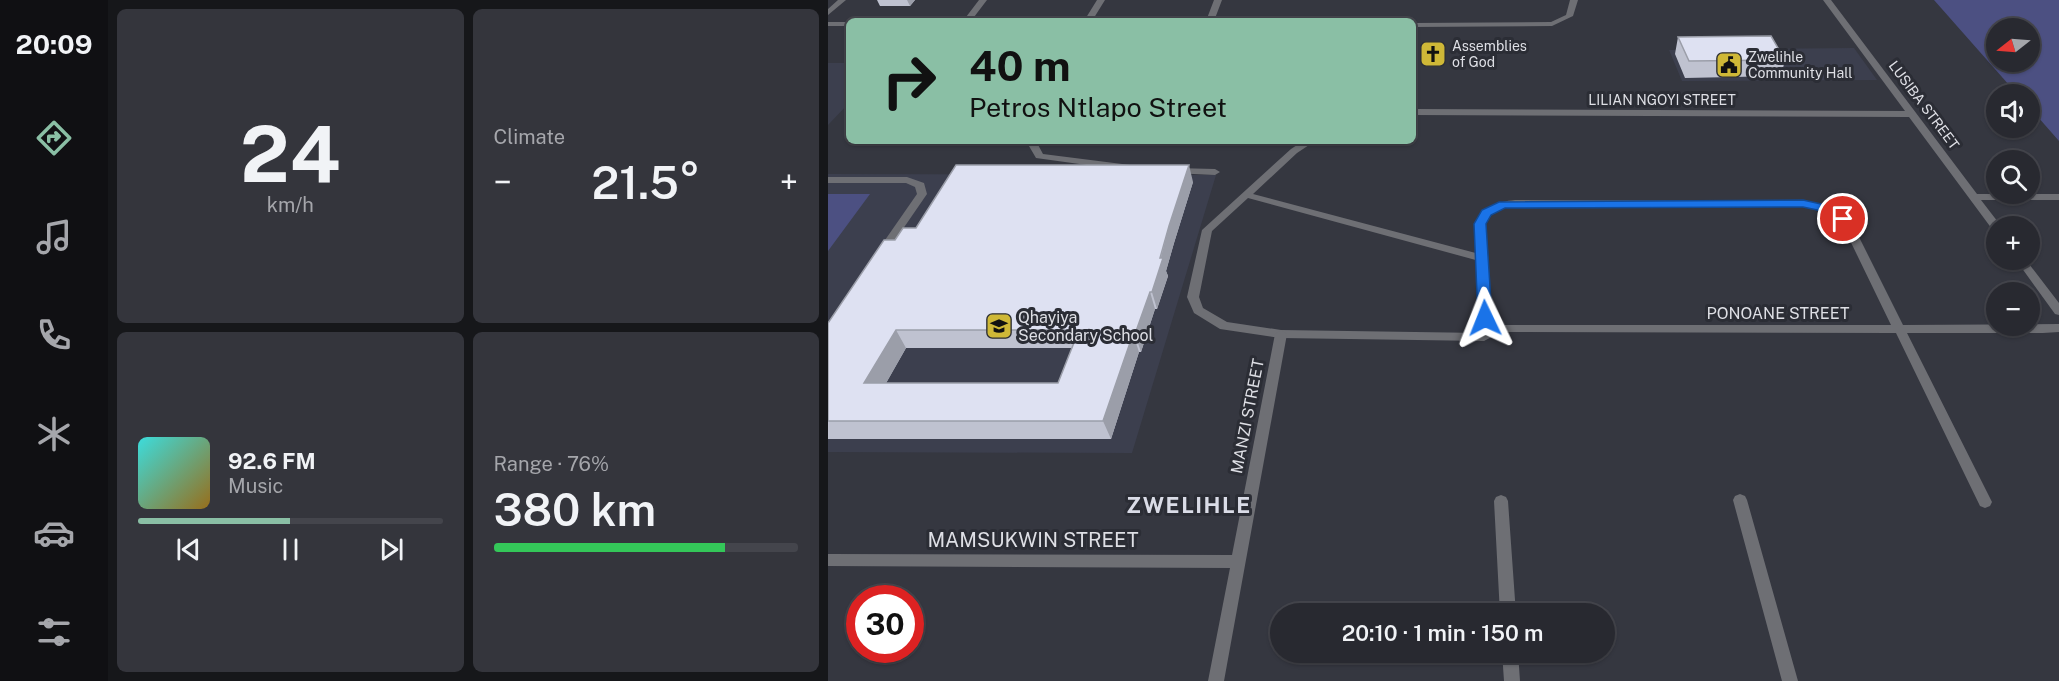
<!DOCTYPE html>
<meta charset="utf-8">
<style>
:root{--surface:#282930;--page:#34353c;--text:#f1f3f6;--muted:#a5a6ab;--line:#44454c;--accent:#8abfa5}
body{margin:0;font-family:"Public Sans",sans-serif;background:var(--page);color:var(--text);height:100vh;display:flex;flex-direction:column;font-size:22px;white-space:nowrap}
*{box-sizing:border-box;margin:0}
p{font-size:20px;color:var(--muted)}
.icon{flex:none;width:33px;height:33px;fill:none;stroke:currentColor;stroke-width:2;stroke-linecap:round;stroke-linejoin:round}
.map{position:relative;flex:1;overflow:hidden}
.sheet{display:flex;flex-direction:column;gap:9px;padding:9px;background:#16171a;width:720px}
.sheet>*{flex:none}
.banner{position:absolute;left:18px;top:18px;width:570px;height:126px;border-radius:9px;box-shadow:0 2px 4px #0004,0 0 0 2px var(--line);background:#8abfa5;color:#111;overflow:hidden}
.needle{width:39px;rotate:253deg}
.fabs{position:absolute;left:1158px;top:18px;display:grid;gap:12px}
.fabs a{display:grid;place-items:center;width:54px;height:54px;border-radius:50%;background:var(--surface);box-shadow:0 2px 4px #0004,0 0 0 2px var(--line);font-size:30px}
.speed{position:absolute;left:18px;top:585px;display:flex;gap:12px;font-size:30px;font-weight:700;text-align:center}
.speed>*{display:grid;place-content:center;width:78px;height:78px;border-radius:50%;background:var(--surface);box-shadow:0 2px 4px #0004,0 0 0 2px var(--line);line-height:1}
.speed .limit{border:9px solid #d22;background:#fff;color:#111}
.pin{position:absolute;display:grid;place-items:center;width:51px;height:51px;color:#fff;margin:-26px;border:3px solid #fff;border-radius:50%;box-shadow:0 2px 6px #0007}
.me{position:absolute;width:66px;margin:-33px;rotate:358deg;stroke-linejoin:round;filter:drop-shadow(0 0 4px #0008)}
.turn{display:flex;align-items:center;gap:21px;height:126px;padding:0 24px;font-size:27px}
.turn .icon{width:78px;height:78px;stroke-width:2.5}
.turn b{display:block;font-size:42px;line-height:51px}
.big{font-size:45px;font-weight:600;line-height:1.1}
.sheet .card{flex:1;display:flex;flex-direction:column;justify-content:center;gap:9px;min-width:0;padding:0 21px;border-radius:9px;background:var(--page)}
.sheet .dial{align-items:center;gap:0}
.dial b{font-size:78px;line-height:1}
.song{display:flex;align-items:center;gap:18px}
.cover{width:72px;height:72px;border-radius:9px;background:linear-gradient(135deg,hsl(180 70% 55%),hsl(40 70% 35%))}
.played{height:6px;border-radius:3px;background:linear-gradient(90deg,var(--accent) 50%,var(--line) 50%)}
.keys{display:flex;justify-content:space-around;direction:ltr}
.heat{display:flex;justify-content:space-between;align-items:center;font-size:33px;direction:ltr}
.charge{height:9px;border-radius:4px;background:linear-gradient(90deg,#34c759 76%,var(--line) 0)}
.sheet .tiles{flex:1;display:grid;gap:9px;grid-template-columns:repeat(2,1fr)}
.trip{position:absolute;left:442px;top:603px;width:345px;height:60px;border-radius:30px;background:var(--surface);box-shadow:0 2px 4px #0004,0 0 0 2px var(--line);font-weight:600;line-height:60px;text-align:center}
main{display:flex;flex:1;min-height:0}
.tab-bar{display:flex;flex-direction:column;width:108px;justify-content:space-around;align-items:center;background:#101013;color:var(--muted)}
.tab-bar .icon{width:42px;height:42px}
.tab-bar .active{color:var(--accent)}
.tab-bar b{font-size:27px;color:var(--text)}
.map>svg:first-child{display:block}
.built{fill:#3c3f4e}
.green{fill:#4c5082;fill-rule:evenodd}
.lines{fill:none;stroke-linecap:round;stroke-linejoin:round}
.lane{fill:#6e6f74;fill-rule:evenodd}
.street{fill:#6e6f74;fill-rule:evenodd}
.wall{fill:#bfc2d0;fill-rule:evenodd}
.shaded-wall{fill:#9b9ea9}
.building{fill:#dee1f2;stroke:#9b9ea9;stroke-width:1.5;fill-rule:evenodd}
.route{fill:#1a73e8;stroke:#114b97;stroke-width:1.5}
.labels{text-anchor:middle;stroke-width:6;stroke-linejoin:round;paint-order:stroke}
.far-poi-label{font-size:14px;fill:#dedfe5;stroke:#2b2d35;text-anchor:start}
.far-street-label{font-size:14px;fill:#dedfe5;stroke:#2b2d35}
.street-label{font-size:16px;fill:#dedfe5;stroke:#2b2d35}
.poi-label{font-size:16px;fill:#dedfe5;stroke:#2b2d35;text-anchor:start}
.near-street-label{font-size:20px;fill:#dedfe5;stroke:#2b2d35}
.district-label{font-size:22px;font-weight:bold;letter-spacing:1.5px;fill:#dadce7;stroke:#2b2d35}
</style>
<main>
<nav class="tab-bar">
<b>20:09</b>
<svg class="icon active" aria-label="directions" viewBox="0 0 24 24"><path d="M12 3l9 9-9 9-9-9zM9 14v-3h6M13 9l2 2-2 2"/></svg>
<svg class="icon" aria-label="music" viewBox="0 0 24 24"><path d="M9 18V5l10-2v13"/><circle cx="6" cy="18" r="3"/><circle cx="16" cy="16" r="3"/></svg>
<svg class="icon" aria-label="phone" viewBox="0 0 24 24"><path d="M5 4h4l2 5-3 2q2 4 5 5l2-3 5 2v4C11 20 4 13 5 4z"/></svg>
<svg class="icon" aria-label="climate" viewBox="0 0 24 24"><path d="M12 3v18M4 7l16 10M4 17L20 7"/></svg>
<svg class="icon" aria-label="car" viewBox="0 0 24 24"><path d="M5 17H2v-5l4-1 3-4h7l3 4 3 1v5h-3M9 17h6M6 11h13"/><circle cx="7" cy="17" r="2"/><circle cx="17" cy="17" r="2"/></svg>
<svg class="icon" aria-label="filters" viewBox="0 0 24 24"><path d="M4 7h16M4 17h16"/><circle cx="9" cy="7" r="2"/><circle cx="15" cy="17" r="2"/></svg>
</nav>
<section class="sheet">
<div class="tiles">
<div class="card dial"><b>24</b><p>km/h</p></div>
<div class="card"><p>Climate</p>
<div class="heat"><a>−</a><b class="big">21.5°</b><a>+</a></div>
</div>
<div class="card">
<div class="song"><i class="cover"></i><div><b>92.6 FM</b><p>Music</p></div></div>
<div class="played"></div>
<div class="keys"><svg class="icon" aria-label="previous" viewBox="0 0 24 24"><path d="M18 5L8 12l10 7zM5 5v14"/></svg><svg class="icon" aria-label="pause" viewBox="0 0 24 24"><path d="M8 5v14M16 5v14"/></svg><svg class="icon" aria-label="next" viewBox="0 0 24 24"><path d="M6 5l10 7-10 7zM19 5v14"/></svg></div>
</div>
<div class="card"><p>Range · 76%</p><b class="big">380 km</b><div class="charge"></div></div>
</div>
</section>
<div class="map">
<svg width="1231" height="681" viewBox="0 0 1231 681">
<rect width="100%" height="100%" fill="#353740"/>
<!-- built -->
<path class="built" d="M1026 48 1049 80 854 81 841 50Z
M0 63H21V103L0 125Z
M0 174 388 175 304 453 0 452Z"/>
<!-- green -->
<path class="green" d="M1106 0H1231V141L1202 108V94H1189ZM1168 28H1202V62H1168Z
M0 194H42L0 251Z"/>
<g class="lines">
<!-- lane -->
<path class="lane" d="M198 141H208L215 154 302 165 307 168 302 171 208 158Z
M475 141H487L469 153 425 194 659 256 660 258 655 262 420 198 384 231 371 297 375 308 399 322 453 330 654 333 669 325 675 329 673 332 656 341 453 338 392 329 366 313 359 297 374 230 463 149Z
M347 168 387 169 392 172 387 175 344 173V169Z
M0 177H79L96 183 99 194 57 255 53 256 48 253 89 194 87 187 78 183H0Z"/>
<!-- street -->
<path class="street" d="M10 0H18L0 15V9Z
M151 0H159L143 21H135Z
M269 0H277L264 21H256Z
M386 0H394L386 21H378Z
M742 0H750L745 16 724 26 585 27V23L723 22 738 15Z
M995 0H1003L1149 194H1231V200H1153L1173 226H1168V230L1164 229 1081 117 585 115V109L1077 111Z
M0 22H21V26H0Z
M687 200 975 201 1003 208 1024 223 1075 325 1231 324V332L1215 333H1079L1164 502 1162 506 1157 508 1152 506 1068 333 665 332 651 318 647 224C654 206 669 202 687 200ZM687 206 975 207C991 209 1004 215 1015 226L1063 325H672L663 317 657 224C663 211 674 207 687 206Z
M1188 260H1198L1231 303V315L1227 314Z
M453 330 459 334 396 681H380L402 568 0 566V554L404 555 447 334Z
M912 494 917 496 919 500 970 681H954L905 500 907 496Z
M673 495 678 497 680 501 688 614H672L666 501 668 497Z
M674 652H690L692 681H676Z"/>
</g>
<!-- wall -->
<path class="wall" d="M49 0H87L82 6H52Z
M850 37 957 60 953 76 857 78 847 54Z
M365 182 346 243 338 271 340 276 329 309H327L313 352H311L283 439H0V323L67 240 88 228ZM78 348H244L230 383H58Z"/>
<!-- shaded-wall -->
<path class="shaded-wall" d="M79 0H87L82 6Z
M361 165 365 182 346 243 338 271 340 276 329 309 324 292 341 226Z
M322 292 327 309 313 352 307 334Z
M68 330 78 348 48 401 36 383Z
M305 334 311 352 283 439 275 421Z"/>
<!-- building -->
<path class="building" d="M943 36 957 60 861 61 850 37Z
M128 165H361L341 226 332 258H335L324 292H322L307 334H305L275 421H0V323L56 240H67L75 228H88ZM68 330H251L230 383H36Z"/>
<!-- route -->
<path class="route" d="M975 200 1002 206 1021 219 1015 222 994 211 975 207 677 208 663 215 658 224 664 318 657 323 650 318 646 224 654 210 671 202Z"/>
<!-- icons -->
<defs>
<g id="church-square" transform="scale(1.35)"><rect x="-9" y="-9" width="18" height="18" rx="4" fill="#cfb837" stroke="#2b2d35"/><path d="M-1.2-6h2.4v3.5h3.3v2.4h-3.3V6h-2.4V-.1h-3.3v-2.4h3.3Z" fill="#111"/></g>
<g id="civic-square" transform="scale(1.35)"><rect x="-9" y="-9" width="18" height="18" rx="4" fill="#cfb837" stroke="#2b2d35"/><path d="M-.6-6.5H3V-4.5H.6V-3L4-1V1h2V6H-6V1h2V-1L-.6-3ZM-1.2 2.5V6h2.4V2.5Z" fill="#111"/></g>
<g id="school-square" transform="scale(1.35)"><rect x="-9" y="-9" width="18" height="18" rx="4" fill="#cfb837" stroke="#2b2d35"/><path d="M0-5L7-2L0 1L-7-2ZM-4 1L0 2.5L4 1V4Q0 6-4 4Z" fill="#111"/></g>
</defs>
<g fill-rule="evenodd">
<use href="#church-square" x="605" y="54"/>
<use href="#civic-square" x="901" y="65"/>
<use href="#school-square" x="171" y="326"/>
</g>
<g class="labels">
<!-- far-poi labels -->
<g class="far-poi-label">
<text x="624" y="51">Assemblies<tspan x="624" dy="16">of God</tspan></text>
<text x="920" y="62">Zwelihle<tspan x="920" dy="16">Community Hall</tspan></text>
</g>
<!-- far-street labels -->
<g class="far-street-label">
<text x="834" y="105">LILIAN NGOYI STREET</text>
<text transform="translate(1096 105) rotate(53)" y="5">LUSIBA STREET</text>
</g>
<!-- street labels -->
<g class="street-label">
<text x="950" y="319">PONOANE STREET</text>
<text transform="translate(419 416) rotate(-79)" y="6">MANZI STREET</text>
</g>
<!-- poi labels -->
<g class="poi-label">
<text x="190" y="323">Qhayiya<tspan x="190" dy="18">Secondary School</tspan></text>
</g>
<!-- near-street labels -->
<g class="near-street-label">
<text x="205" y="547">MAMSUKWIN STREET</text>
</g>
<!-- district labels -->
<g class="district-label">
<text x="361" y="513">ZWELIHLE</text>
</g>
</g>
</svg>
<div class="fabs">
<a><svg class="needle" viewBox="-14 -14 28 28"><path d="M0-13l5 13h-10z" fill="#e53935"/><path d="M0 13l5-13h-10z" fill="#a5a6ab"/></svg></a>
<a><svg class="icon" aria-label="sound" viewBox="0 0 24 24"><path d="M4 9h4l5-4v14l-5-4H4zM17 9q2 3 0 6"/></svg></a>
<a><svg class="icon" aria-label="search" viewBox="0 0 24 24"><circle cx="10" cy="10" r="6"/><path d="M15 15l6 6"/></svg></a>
<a>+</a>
<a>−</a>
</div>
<div class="speed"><div class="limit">30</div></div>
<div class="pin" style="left:1015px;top:219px;background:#d93025"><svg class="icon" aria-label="arrive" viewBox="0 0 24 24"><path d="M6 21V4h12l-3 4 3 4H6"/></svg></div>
<svg class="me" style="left:657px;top:318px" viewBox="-20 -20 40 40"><path d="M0-17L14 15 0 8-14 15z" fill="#1a73e8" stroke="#fff" stroke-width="4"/></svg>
<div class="trip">20:10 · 1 min · 150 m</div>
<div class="banner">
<div class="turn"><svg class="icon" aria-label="right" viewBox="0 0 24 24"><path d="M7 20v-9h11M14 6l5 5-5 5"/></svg><div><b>40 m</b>Petros Ntlapo Street</div></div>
</div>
</div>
</main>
